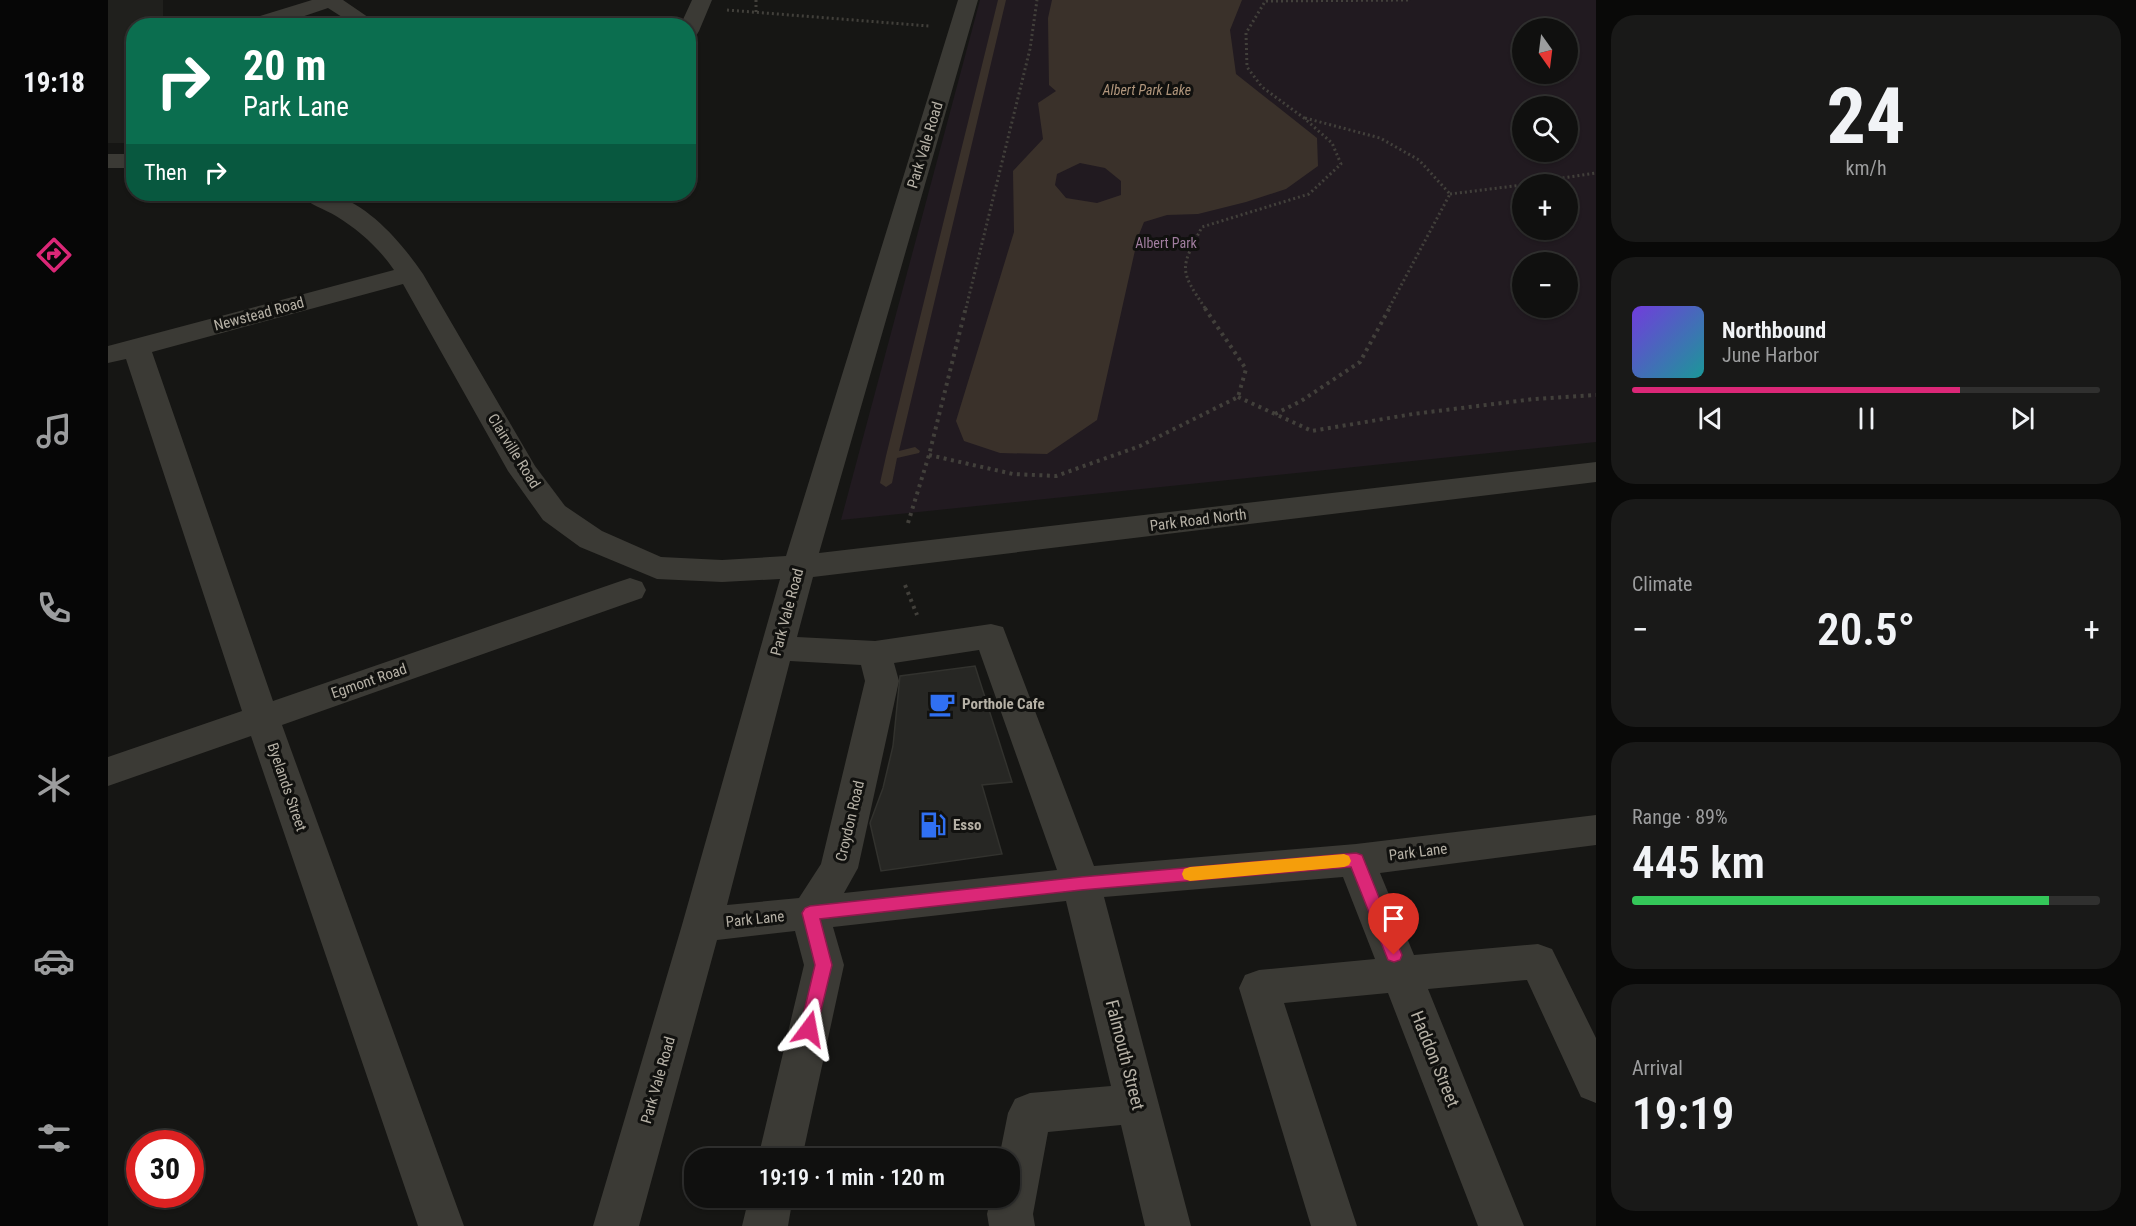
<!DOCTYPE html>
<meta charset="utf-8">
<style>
:root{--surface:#10100f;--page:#191918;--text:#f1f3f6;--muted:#9c9d9e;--line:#30302f;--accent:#db2777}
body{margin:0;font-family:"Roboto Condensed",sans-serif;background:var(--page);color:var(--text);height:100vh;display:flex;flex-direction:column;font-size:22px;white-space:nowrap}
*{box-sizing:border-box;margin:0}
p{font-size:20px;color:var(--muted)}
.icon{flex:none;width:33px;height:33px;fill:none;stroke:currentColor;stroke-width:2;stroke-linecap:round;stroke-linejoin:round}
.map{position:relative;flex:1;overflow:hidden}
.drawer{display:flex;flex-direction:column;gap:15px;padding:15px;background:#090908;width:540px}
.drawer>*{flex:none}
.hud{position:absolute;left:18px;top:18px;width:570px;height:183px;border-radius:24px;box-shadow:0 2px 4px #0004,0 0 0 2px var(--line);background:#0b6e4f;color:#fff;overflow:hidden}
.needle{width:39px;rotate:166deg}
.controls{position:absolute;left:1404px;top:18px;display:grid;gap:12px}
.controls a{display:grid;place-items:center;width:66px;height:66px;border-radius:50%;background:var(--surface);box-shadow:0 2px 4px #0004,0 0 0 2px var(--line);font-size:30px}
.speed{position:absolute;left:18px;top:1130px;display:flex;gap:12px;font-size:30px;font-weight:700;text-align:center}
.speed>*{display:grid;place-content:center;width:78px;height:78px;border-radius:50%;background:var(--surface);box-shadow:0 2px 4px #0004,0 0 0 2px var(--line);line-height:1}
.speed .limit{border:9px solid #d22;background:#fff;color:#111}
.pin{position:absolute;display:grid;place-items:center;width:51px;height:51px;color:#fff;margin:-62px -26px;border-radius:50% 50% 50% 0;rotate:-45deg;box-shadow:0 0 6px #0007}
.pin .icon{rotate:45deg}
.me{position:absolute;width:66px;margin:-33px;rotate:13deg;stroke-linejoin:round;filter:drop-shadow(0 0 4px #0008)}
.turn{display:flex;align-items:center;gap:21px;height:126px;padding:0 18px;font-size:27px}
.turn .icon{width:78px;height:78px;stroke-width:2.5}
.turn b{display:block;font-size:42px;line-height:51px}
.then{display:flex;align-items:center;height:57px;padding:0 18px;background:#0003;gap:12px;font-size:22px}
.big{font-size:45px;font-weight:600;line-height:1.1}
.drawer .widget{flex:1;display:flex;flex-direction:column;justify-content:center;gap:9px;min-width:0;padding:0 21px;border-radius:24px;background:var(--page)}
.drawer .dial{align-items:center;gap:0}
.dial b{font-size:78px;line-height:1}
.song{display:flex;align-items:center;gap:18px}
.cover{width:72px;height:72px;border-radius:9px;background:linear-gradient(135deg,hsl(260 70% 55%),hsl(180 70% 35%))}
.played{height:6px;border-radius:3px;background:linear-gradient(90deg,var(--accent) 70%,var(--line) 70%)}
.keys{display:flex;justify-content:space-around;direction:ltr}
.heat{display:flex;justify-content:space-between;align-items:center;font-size:33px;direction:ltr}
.charge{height:9px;border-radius:4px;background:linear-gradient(90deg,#34c759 89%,var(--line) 0)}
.trip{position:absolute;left:576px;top:1148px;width:336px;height:60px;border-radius:24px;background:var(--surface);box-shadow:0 2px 4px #0004,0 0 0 2px var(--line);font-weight:600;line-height:60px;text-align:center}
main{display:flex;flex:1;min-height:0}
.dock{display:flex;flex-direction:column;width:108px;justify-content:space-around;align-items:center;background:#060606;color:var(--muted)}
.dock .icon{width:42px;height:42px}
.dock .selected{color:var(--accent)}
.dock b{font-size:27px;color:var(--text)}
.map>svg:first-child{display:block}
.built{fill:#20201d}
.green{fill:#211a20;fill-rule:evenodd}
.water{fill:#3a312a;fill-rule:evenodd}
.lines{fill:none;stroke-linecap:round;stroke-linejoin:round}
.stream{fill:#3a312a;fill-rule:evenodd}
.building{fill:#272724;stroke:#32322e;stroke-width:1.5}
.path-far1{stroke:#42403b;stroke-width:3;stroke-dasharray:2 3;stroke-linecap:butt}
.path{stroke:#42403b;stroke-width:4;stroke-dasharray:3 4.5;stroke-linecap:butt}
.minor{fill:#3b3a35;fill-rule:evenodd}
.route{fill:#db2777;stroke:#8e194d;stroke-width:1.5}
.slow{fill:#f59e0b}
.labels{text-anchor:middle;stroke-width:6;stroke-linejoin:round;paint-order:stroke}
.far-water-label{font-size:14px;font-style:italic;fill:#b1967c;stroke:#11110f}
.far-park-label{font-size:14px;fill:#a17d9f;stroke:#11110f}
.street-label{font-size:15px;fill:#b6b1a6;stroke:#11110f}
.poi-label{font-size:15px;font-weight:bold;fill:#b6b1a6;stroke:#11110f;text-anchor:start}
.near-street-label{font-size:18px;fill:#b6b1a6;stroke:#11110f}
</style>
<main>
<nav class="dock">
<b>19:18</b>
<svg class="icon selected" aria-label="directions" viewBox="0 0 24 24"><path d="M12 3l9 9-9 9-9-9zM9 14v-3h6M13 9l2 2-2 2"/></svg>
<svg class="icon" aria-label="music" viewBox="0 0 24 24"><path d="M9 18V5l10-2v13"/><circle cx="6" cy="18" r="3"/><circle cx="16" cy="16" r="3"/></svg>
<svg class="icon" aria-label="phone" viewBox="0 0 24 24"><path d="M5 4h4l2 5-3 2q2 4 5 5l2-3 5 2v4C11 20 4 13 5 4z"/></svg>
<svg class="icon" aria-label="climate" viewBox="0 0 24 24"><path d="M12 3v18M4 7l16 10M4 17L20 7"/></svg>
<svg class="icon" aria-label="car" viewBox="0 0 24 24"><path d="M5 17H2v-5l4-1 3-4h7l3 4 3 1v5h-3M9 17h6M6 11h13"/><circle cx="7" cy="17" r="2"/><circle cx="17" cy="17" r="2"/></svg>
<svg class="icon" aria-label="filters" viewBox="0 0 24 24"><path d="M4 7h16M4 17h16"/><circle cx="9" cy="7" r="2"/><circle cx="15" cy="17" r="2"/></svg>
</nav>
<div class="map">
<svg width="1488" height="1226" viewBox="0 0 1488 1226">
<rect width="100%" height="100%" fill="#161614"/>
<!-- built -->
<path class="built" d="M0 0H55V25L26 26 25 143H0Z"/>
<!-- green -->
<path class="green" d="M872 0H1488V442L733 520ZM1414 28H1460V74H1414ZM1414 106H1460V152H1414ZM1414 184H1460V230H1414ZM1414 262H1460V308H1414Z"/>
<!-- water -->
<path class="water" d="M944 0H1134L1122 30 1128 74 1209 138 1210 166 1178 189 1138 202 1090 214 1059 215 1036 222 1030 237 989 420 939 454 892 453 856 441 848 421 906 232 905 171 935 139 930 103 948 91 941 85 940 18ZM972 163 997 168 1013 181V195L989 203 958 198 947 185 949 174Z"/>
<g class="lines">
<!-- stream -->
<path class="stream" d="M890 0H898L791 451 807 447 812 451 811 453 789 458 784 483 778 487 772 483 778 456Z"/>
</g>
<!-- building -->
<path class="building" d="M867 666 904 782 874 785 894 854 773 871 762 823 775 788 785 746 792 676Z"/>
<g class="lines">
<!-- path-far1 -->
<path class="path-far1" d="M648 0V12
M1158 1 1303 0
M619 10 821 26
M1197 118 1272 138 1311 160 1342 194 1281 308
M1415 184 1488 173
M1342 194 1414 185
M858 308 922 49 929 0
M1097 308C1071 269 1072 269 1094 227L1201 194 1233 164 1224 143 1196 118 1154 87 1139 67 1138 33 1158 0"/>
<!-- path -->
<path class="path" d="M1130 397 1204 431 1305 414 1426 399 1488 395
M1167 414 1193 401 1252 362 1282 307
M821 455 905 474 948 476 1032 446 1130 397 1138 369 1096 307
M800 523 821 455 858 307
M797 585 809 615"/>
<!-- minor -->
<path class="minor" d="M204 0H235L273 26H248L220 8 167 26H123L126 22 152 16Z
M584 0H604L591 31 588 36 580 37V26H572Z
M850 0H870L711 553 1488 462V482L705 577 689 637 767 641 883 624 895 627 986 866 1248 844 1488 815V845L1272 873 1306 955 1430 944 1444 949 1488 1038V1103L1473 1097 1419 980 1320 989 1416 1226H1370L1280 993 1176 1003 1249 1226H1203L1131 988 1137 975 1151 970 1267 959 1235 877 996 897 1083 1226H1037L1013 1125 940 1132 925 1214 927 1226H881L879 1214 883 1197H902V1158H891L900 1113 907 1099 922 1093 1003 1086 958 901 725 927 736 965 694 1158H650L696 965 687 931 609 940 531 1226H485L574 925 672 579 614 582 549 579 472 547 435 520 400 471 295 284 44 352 165 701 510 582 522 578 534 582 538 590 534 598 174 725 356 1226H310L143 736 0 786V757L134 711 18 359 0 363V346L286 270C271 248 251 230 228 216 217 209 200 205 193 194 202 193 216 191 225 194 263 207 293 242 315 274L427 466 457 506 494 531 553 557 614 560 678 556ZM871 650 949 870 736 893 750 868 791 681 786 663ZM682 661 753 665 757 681 713 864 691 898 619 905Z
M0 154H26V168H0Z
M641 1197H685L680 1226H634Z"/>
</g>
<!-- route -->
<path class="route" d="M1248 853 1254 855 1294 955 1292 960 1286 962 1280 960 1243 867 973 890 712 919 724 965 707 1035 701 1037 695 1035 692 1029 707 965 694 913 697 908 702 906 973 877Z"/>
<!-- slow -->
<path class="slow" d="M1236 854 1241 856 1243 861 1241 865 1236 867 1082 881 1076 879 1074 874 1076 869 1082 867Z"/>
<!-- icons -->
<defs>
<g id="cafe-bare" transform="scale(2.07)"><path d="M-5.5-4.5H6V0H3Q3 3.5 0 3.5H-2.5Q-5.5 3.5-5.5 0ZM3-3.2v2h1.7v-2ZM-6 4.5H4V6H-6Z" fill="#3070f2" stroke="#11110f" stroke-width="2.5" paint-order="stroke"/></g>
<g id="fuel-bare" transform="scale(2.07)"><path d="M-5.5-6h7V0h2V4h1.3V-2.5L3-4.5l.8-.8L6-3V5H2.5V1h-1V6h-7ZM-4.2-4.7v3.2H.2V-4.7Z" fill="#3070f2" stroke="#11110f" stroke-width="2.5" paint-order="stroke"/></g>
</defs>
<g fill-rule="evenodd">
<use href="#cafe-bare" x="834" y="704"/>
<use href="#fuel-bare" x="825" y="825"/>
</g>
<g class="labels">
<!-- far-water labels -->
<g class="far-water-label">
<text x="1039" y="95">Albert Park Lake</text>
</g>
<!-- far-park labels -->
<g class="far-park-label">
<text x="1058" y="248">Albert Park</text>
</g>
<!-- street labels -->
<g class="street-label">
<text transform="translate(817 145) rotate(-73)" y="5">Park Vale Road</text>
<text transform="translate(151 314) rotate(-15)" y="5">Newstead Road</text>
<text transform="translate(406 451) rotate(58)" y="5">Clairville Road</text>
<text transform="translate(1090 520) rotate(-7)" y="5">Park Road North</text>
<text transform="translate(679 612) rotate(-75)" y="5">Park Vale Road</text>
<text transform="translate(261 681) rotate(-19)" y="5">Egmont Road</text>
<text transform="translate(179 787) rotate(71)" y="5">Byelands Street</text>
<text transform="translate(742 821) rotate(-77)" y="5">Croydon Road</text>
<text transform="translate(1310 852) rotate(-7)" y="5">Park Lane</text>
<text transform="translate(647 919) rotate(-6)" y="5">Park Lane</text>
<text transform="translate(550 1080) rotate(-74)" y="5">Park Vale Road</text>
</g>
<!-- poi labels -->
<g class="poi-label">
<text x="854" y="709">Porthole Cafe</text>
<text x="845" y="830">Esso</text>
</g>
<!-- near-street labels -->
<g class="near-street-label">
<text transform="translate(1017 1055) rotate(76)" y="6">Falmouth Street</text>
<text transform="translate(1327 1059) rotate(68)" y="6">Haddon Street</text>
</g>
</g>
</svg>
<div class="controls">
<a><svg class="needle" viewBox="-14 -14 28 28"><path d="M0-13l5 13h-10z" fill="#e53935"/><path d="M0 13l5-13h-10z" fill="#9c9d9e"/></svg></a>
<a><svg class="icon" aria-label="search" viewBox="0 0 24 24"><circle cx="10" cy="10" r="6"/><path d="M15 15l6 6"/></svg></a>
<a>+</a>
<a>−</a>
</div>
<div class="speed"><div class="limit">30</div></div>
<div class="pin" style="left:1286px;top:955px;background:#d93025"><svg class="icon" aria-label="arrive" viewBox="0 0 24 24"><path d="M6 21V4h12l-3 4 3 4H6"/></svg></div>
<svg class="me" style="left:701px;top:1029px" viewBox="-20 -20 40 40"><path d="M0-17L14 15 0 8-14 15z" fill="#db2777" stroke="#fff" stroke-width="4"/></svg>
<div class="trip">19:19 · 1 min · 120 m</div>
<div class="hud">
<div class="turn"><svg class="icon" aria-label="right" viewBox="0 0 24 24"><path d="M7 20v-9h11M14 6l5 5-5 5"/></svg><div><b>20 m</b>Park Lane</div></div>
<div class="then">Then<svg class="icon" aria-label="right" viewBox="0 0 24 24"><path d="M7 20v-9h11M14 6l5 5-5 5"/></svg></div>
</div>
</div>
<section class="drawer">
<div class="widget dial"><b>24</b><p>km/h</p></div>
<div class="widget">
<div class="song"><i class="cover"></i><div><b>Northbound</b><p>June Harbor</p></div></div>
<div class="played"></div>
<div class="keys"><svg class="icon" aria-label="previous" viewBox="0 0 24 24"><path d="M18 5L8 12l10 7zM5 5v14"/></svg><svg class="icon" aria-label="pause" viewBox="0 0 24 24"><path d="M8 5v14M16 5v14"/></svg><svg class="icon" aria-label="next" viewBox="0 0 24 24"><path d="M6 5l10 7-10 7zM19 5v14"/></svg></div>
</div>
<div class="widget"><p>Climate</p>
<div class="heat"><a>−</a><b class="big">20.5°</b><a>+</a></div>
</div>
<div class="widget"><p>Range · 89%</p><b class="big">445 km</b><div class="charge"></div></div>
<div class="widget"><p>Arrival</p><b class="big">19:19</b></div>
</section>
</main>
